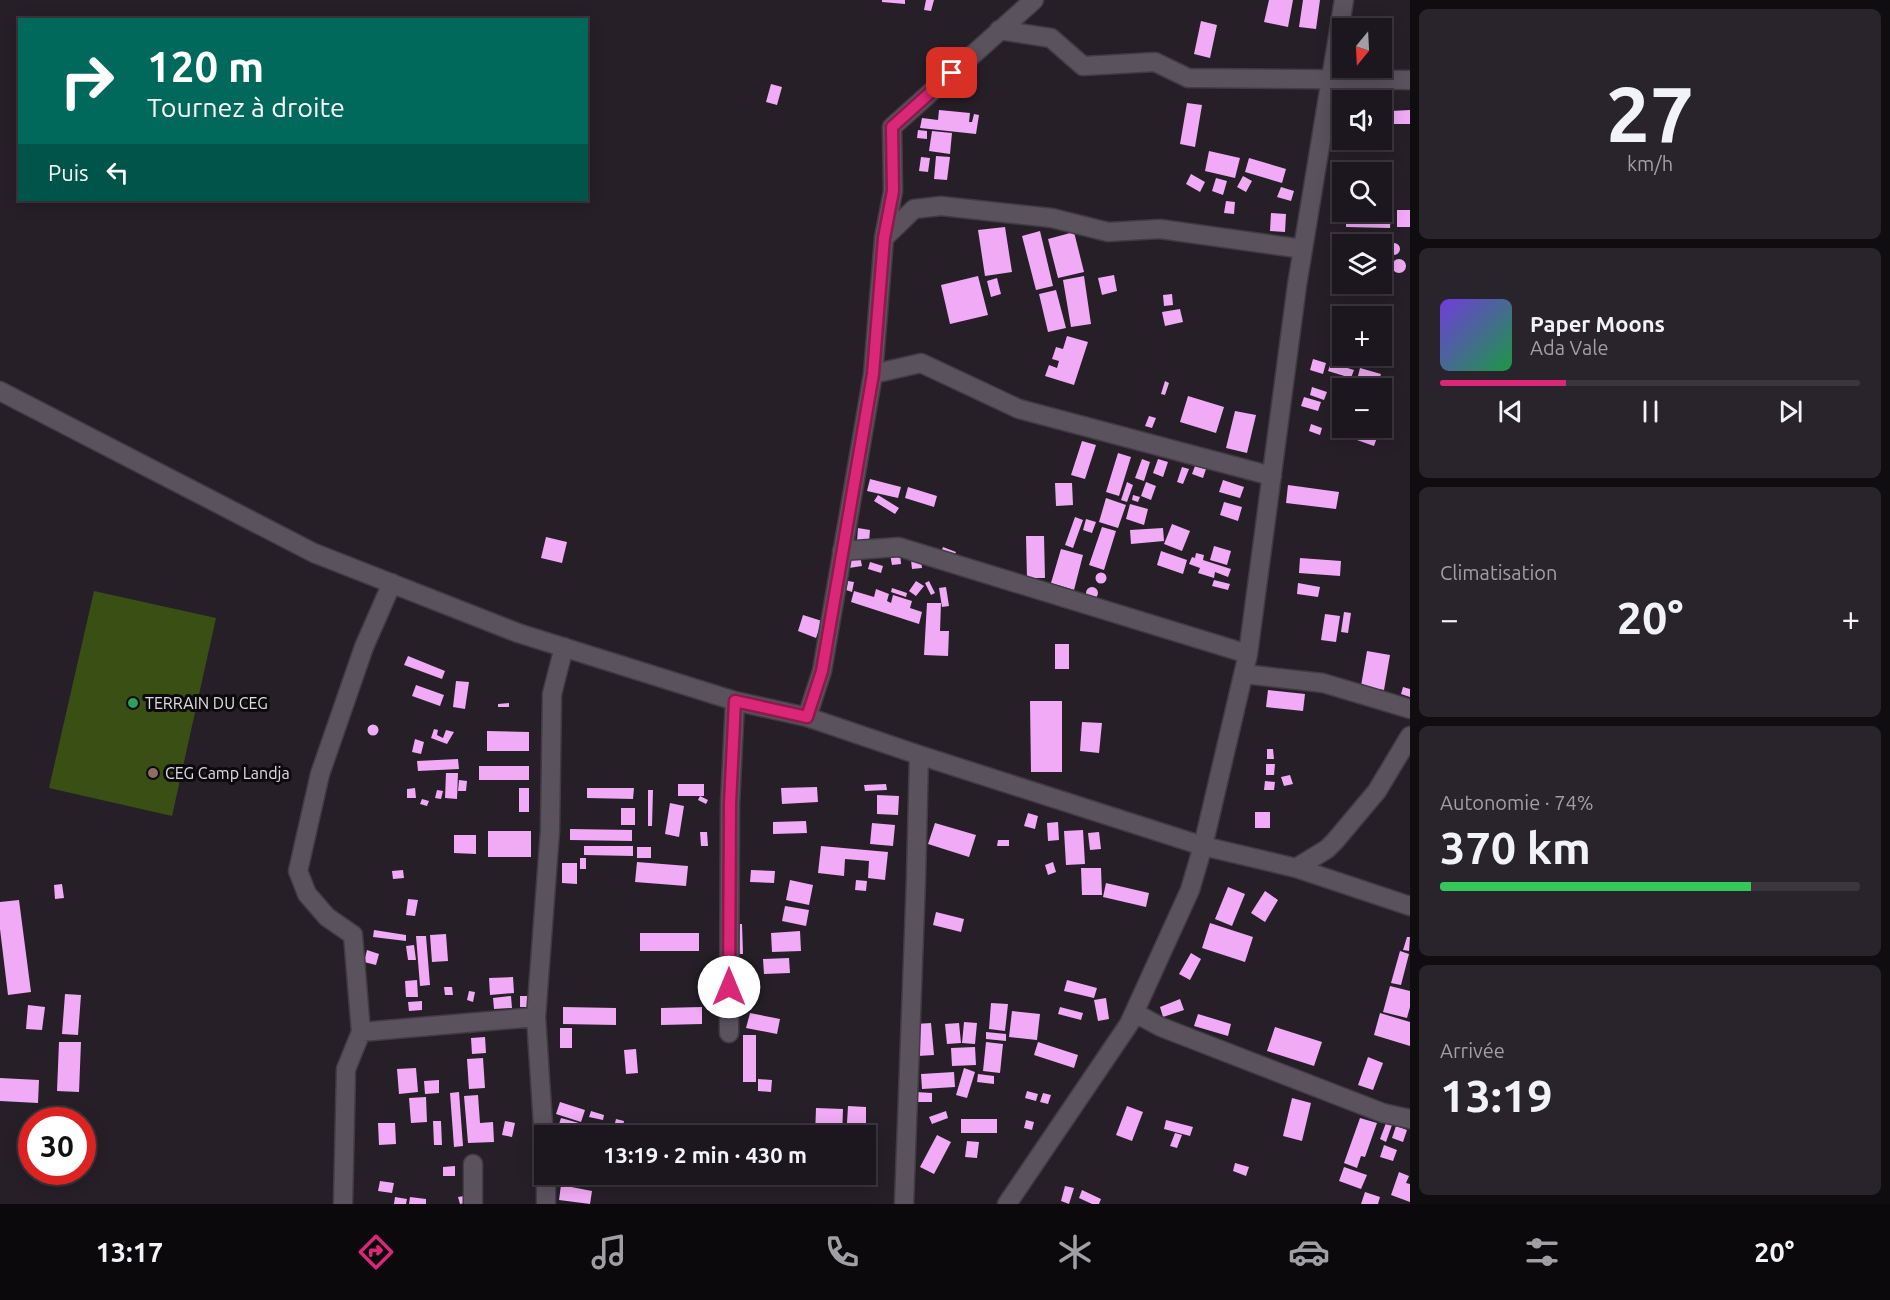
<!DOCTYPE html>
<html lang="fr">
<meta charset="utf-8">
<style>
:root{--surface:#1c171e;--page:#29242b;--text:#f1f3f6;--muted:#a09fa4;--line:#3a363c;--accent:#db2777}
body{margin:0;font-family:Ubuntu,sans-serif;background:var(--page);color:var(--text);height:100vh;display:flex;flex-direction:column;font-size:22px;white-space:nowrap}
*{box-sizing:border-box;margin:0}
p{font-size:20px;color:var(--muted)}
.icon{flex:none;width:33px;height:33px;fill:none;stroke:currentColor;stroke-width:2;stroke-linecap:round;stroke-linejoin:round}
.map{position:relative;flex:1;overflow:hidden}
.panel{display:flex;flex-direction:column;gap:9px;padding:9px;background:#0f0d10;width:480px}
.panel>*{flex:none}
.top-card{position:absolute;left:18px;top:18px;width:570px;height:183px;border-radius:0px;box-shadow:0 3px 15px #0003,0 0 0 2px var(--line);background:#00695c;color:#fff;overflow:hidden}
.needle{width:39px;rotate:198deg}
.buttons{position:absolute;left:1332px;top:18px;display:grid;gap:12px}
.buttons a{display:grid;place-items:center;width:60px;height:60px;border-radius:0px;background:var(--surface);box-shadow:0 3px 15px #0003,0 0 0 2px var(--line);font-size:30px}
.speed{position:absolute;left:18px;top:1107px;display:flex;gap:12px;font-size:30px;font-weight:700;text-align:center}
.speed>*{display:grid;place-content:center;width:78px;height:78px;border-radius:50%;background:var(--surface);box-shadow:0 3px 15px #0003,0 0 0 2px var(--line);line-height:1}
.speed .limit{border:9px solid #d22;background:#fff;color:#111}
.pin{position:absolute;display:grid;place-items:center;width:51px;height:51px;color:#fff;margin:-26px;border-radius:12px;box-shadow:0 3px 9px #0006}
.me{position:absolute;width:66px;margin:-33px;rotate:0deg;stroke-linejoin:round;filter:drop-shadow(0 0 4px #0008)}
.turn{display:flex;align-items:center;gap:21px;height:126px;padding:0 30px;font-size:27px}
.turn .icon{width:78px;height:78px;stroke-width:2.5}
.turn b{display:block;font-size:42px;line-height:51px}
.then{display:flex;align-items:center;height:57px;padding:0 30px;background:#0003;gap:12px;font-size:22px}
.big{font-size:45px;font-weight:700;line-height:1.1}
.panel .card{flex:1;display:flex;flex-direction:column;justify-content:center;gap:9px;min-width:0;padding:0 21px;border-radius:9px;background:var(--page)}
.panel .dial{align-items:center;gap:0}
.dial b{font-size:78px;line-height:1}
.song{display:flex;align-items:center;gap:18px}
.cover{width:72px;height:72px;border-radius:9px;background:linear-gradient(135deg,hsl(260 70% 55%),hsl(140 70% 35%))}
.played{height:6px;border-radius:3px;background:linear-gradient(90deg,var(--accent) 30%,var(--line) 30%)}
.keys{display:flex;justify-content:space-around;direction:ltr}
.heat{display:flex;justify-content:space-between;align-items:center;font-size:33px;direction:ltr}
.charge{height:9px;border-radius:4px;background:linear-gradient(90deg,#34c759 74%,var(--line) 0)}
.trip{position:absolute;left:534px;top:1125px;width:342px;height:60px;border-radius:0px;background:var(--surface);box-shadow:0 3px 15px #0003,0 0 0 2px var(--line);font-weight:700;line-height:60px;text-align:center}
.menu{display:flex;height:96px;justify-content:space-around;align-items:center;background:#0b090c;color:var(--muted)}
.menu .icon{width:42px;height:42px}
.menu .on{color:var(--accent)}
.menu b{font-size:27px;color:var(--text)}
main{display:flex;flex:1;min-height:0}
.map>svg:first-child{display:block}
.green{fill:#394f13}
.building{fill:#f1aaf6}
.lines{fill:none;stroke-linecap:round;stroke-linejoin:round}
.street-casing{stroke:#413b43;stroke-width:21}
.street{stroke:#5a525d;stroke-width:18}
.route-casing{stroke:#8e194d;stroke-width:15}
.route{stroke:#db2777;stroke-width:10}
.leisure-dot{fill:#2e9e5b;stroke:#0d0a0e;stroke-width:2}
.education-dot{fill:#8d6e63;stroke:#0d0a0e;stroke-width:2}
.labels{text-anchor:middle;stroke-width:6;stroke-linejoin:round;paint-order:stroke}
.poi-label{font-size:16px;fill:#e0dbe1;stroke:#0d0a0e;text-anchor:start}
</style>
<main>
<div class="map">
<svg width="1410" height="1204" viewBox="0 0 1410 1204">
<rect width="100%" height="100%" fill="#261f28"/>
<!-- green -->
<path class="green" d="M94 591 216 618 172 816 49 788Z"/>
<!-- building -->
<path class="building" d="M882 0H905V4L882 2Z
M926 0H934L931 11 924 10Z
M1269 0H1293L1288 27 1264 22Z
M1303 0H1320L1316 29 1299 27Z
M1201 21 1217 25 1210 58 1194 54Z
M771 84 782 87 777 105 766 102Z
M1187 103 1202 105 1195 147 1180 144Z
M939 110 970 113 969 122H972L974 114 979 115 976 134 920 128 922 118 938 120Z
M1410 110V124H1391L1390 111Z
M918 130 927 131V139L917 138Z
M932 131 952 133 950 154 929 151Z
M1209 151 1240 158 1235 178 1205 171Z
M936 156 950 157 947 180 934 179Z
M921 157 930 158 928 172 919 171Z
M1249 158 1286 169 1282 183 1245 172Z
M1191 174 1205 182 1200 192 1186 184Z
M1243 176 1252 181 1246 192 1237 187Z
M1216 178 1227 181 1223 195 1212 191Z
M1281 187 1294 191 1291 201 1277 197Z
M1226 201 1235 202 1234 214 1224 213Z
M1382 208H1391L1390 228 1346 227V212H1382Z
M1397 210H1410V227H1397Z
M1271 213 1286 214 1285 232 1270 231Z
M1005 227 1012 272 985 276 978 230Z
M1040 231 1053 286 1036 290 1022 236Z
M1074 232 1084 272 1058 278 1048 239Z
M1388 249a6 6 0 1 1 12 0a6 6 0 1 1-12 0Z
M1392 266a7 7 0 1 1 14 0a7 7 0 1 1-14 0Z
M1114 275 1117 291 1102 295 1098 278Z
M978 276 988 315 950 324 941 285Z
M1084 276 1091 324 1071 327 1063 280Z
M997 278 1001 294 991 297 987 281Z
M1056 290 1066 328 1048 332 1039 294Z
M1172 294 1173 305 1164 306 1163 295Z
M1180 309 1183 322 1165 326 1162 312Z
M1067 336 1088 342 1074 385 1045 376 1049 365 1057 368 1059 361 1052 359 1056 347 1063 349Z
M1313 359 1326 363 1323 374 1310 370Z
M1331 363 1354 370 1351 378 1328 371Z
M1360 368 1381 374 1378 383 1358 376Z
M1165 381 1169 383 1165 395 1161 394Z
M1312 387 1327 392 1324 400 1310 395Z
M1188 396 1224 407 1216 433 1180 422Z
M1304 397 1321 402 1318 411 1301 406Z
M1235 411 1256 415 1247 453 1226 448Z
M1149 416 1156 418 1152 428 1145 426Z
M1342 418V428H1375L1380 429 1374 446 1337 433Z
M1311 424 1322 428 1320 435 1309 431Z
M1082 441 1096 445 1085 479 1071 475Z
M1118 453 1131 457 1119 496 1106 492Z
M1142 459 1150 462 1144 481 1135 478Z
M1158 459 1168 462 1163 477 1153 473Z
M1195 466 1206 469 1203 478 1192 474Z
M1182 467 1189 469 1183 484 1177 482Z
M870 479 901 487 898 498 867 491Z
M1223 480 1244 487 1240 498 1219 492Z
M1127 482 1133 485 1127 502 1121 500Z
M1146 482 1156 486 1151 500 1141 496Z
M1055 483H1072L1073 505 1056 506Z
M1288 485 1339 492 1336 509 1286 503Z
M908 487 937 496 934 507 905 498Z
M878 495 899 508 895 514 874 501Z
M1133 495 1140 497 1138 502 1132 500Z
M1106 498 1126 505 1118 528 1099 522Z
M1224 502 1242 507 1238 521 1220 515Z
M1130 504 1148 509 1144 525 1126 519Z
M1075 517 1083 520 1073 548 1065 545Z
M1086 519 1096 522 1092 533 1083 530Z
M1172 524 1190 531 1182 551 1164 544Z
M1102 527 1116 531 1104 570 1089 565Z
M858 528 870 530 869 542 857 541Z
M1163 528 1164 541 1131 544 1130 530Z
M1026 536H1044L1045 578H1027Z
M546 537 567 542 562 563 541 558Z
M1214 546 1231 551 1227 565 1210 560Z
M943 547 956 552 952 560 940 555Z
M1061 549 1083 555 1074 590 1051 583Z
M1161 551 1187 560 1183 574 1157 565Z
M900 552 901 564 892 565 890 554Z
M1196 553 1204 555 1203 560 1231 569 1228 577 1215 572 1214 578 1198 573 1200 568 1189 564 1192 557 1195 558Z
M860 556 862 566 849 568 847 558Z
M1300 558 1341 561 1340 576 1299 573Z
M921 559 922 568 912 569 911 560Z
M870 562 883 566 881 573 868 569Z
M1095.5 578a5.5 5.5 0 1 1 11 0a5.5 5.5 0 1 1-11 0Z
M1214 580 1230 584 1228 590 1212 586Z
M848 581 854 582 852 592 846 590Z
M916 581 924 586 916 596 909 591Z
M929 581 935 593 931 595 925 583Z
M1298 583 1320 587 1318 597 1297 594Z
M1086 593a6 6 0 1 1 12 0a6 6 0 1 1-12 0Z
M946 587 949 606 942 607 939 588Z
M892 588 907 593 906 597 891 592Z
M876 589 889 594 887 601 891 603 893 595 912 601 910 608 922 612 919 624 851 602 854 591 874 597Z
M927 603H941L940 631H949L948 656 924 655Z
M1344 612 1351 613 1348 633 1341 632Z
M1325 614 1340 616 1336 642 1321 640Z
M803 615 822 621 816 638 798 631Z
M1055 644H1069V669H1055Z
M1367 651 1390 655 1384 690 1361 686Z
M408 656 445 671 442 679 404 665Z
M456 681 469 682 465 709 453 707Z
M416 685 444 695 440 706 412 696Z
M1403 687 1410 689V697L1401 694Z
M1268 690 1305 694 1303 711 1266 707Z
M1030 701H1062V772H1031Z
M509 703V707H498V704Z
M1082 722 1102 723 1099 753 1080 751Z
M367.5 730a5.5 5.5 0 1 1 11 0a5.5 5.5 0 1 1-11 0Z
M434 729 438 730 437 735 443 738 446 730 454 732 447 744 431 738Z
M487 731 529 732V751H487Z
M415 739 424 742 421 754 412 752Z
M1267 749H1273L1274 759H1267Z
M458 759 459 769 418 771 417 761Z
M1266 764H1275L1274 775H1266Z
M479 766H529V780H479Z
M446 773H458L457 799 445 798Z
M1290 775 1293 784 1284 786 1281 777Z
M459 780 467 781 466 791H458Z
M1265 781 1275 782 1274 790H1264Z
M678 784H704V796H678Z
M886 784 887 790 865 791 864 785Z
M817 787 818 802 782 804 781 788Z
M415 788 416 798H407V789Z
M519 788H529V812H519Z
M587 788H634L633 799 587 798Z
M437 790 443 791 441 799 435 798Z
M648 790H653L652 826H648Z
M877 795 899 796 898 815 877 814Z
M700 796 708 800 706 804 698 800Z
M422 799 429 801 427 806 420 804Z
M670 803 684 806 679 837 665 834Z
M621 808H635V825H621Z
M1255 812H1270V828H1255Z
M1028 813 1038 816 1035 829 1024 826Z
M806 821 807 833 773 834V822Z
M1058 822 1059 840 1048 841 1047 823Z
M872 823 895 825 893 846 870 844Z
M935 823 976 835 969 857 928 844Z
M570 829 632 830V841L570 840Z
M1083 830 1085 864 1066 865 1064 831Z
M488 831H531V857H488Z
M700 832H707L708 846H701Z
M1099 832 1101 849 1090 850 1088 833Z
M454 835H476V854L454 853Z
M998 840H1009V846H997Z
M584 846H633V856L584 855Z
M821 846 888 852 885 880 868 878 869 861 845 859 844 876 818 873Z
M637 847H651V858H637Z
M580 858H586V869H580Z
M637 862 688 866 686 886 635 882Z
M1053 862 1056 872 1048 875 1045 865Z
M562 863H577V884L562 883Z
M1081 868H1101L1102 895H1082Z
M403 870 404 878 393 879 392 871Z
M751 870 775 871 774 883 750 882Z
M790 880 813 885 809 905 786 900Z
M856 880 867 881 866 891 855 890Z
M1106 883 1149 893 1146 907 1103 897Z
M62 884 64 898 55 899 54 885Z
M1228 887 1245 894 1232 926 1215 919Z
M1265 891 1278 900 1265 922 1251 913Z
M408 899 418 900 415 916 406 915Z
M19 900 31 992 8 995 0 929V902Z
M785 906 809 910 806 926 782 921Z
M936 912 964 919 961 932 933 925Z
M1210 923 1253 937 1245 962 1202 948Z
M734 924H742L743 954H735Z
M374 930 406 935V941L373 937Z
M800 931 801 951 772 952 771 933Z
M640 933H699V951H640Z
M446 934 448 961 432 962 430 935Z
M416 936H426L430 985 420 986Z
M1407 937H1410L1409 951 1403 950Z
M414 945 416 960H408L406 946Z
M367 950 379 954 376 965 364 962Z
M1400 951 1409 954 1401 985 1391 983Z
M1191 953 1201 959 1190 980 1179 974Z
M789 958 790 973 764 974 763 959Z
M513 977 514 993 490 995 489 978Z
M417 980 418 997H406L405 981Z
M1067 980 1097 988 1094 998 1064 991Z
M1390 986 1410 991V1007L1407 1018 1383 1012Z
M444 987H452L453 995H445Z
M469 991 475 992 473 1002 467 1000Z
M65 994 81 995 78 1035 62 1034Z
M511 996 512 1008 494 1009 493 998Z
M520 996H528L529 1007H520Z
M1106 998 1109 1019 1098 1021 1094 1000Z
M1180 999 1184 1010 1163 1017 1160 1007Z
M422 1001V1010L409 1011 408 1002Z
M991 1003 1008 1004 1005 1031 989 1029Z
M28 1005 45 1007 42 1030 26 1029Z
M563 1007 616 1008V1025L563 1024Z
M702 1007V1024L661 1025V1008Z
M1060 1007 1083 1013 1081 1020 1058 1014Z
M1012 1011 1040 1014 1037 1040 1009 1037Z
M750 1013 780 1019 777 1034 746 1028Z
M1380 1013 1410 1022V1046L1374 1035Z
M1198 1014 1231 1024 1228 1036 1194 1026Z
M964 1022 977 1023 975 1044 962 1043Z
M931 1023 934 1055 918 1056 915 1024Z
M959 1023 961 1043 947 1044 945 1024Z
M1275 1027 1322 1042 1314 1066 1267 1051Z
M560 1028H572V1048H560Z
M986 1032 1006 1034V1041L986 1039Z
M743 1035H756V1082H743Z
M485 1037 486 1053 472 1054 471 1038Z
M59 1042H81L79 1092 57 1091Z
M986 1042 1003 1044 1000 1073 983 1071Z
M1038 1042 1078 1055 1074 1068 1034 1055Z
M975 1047 976 1065 952 1066 951 1048Z
M636 1049 638 1073 626 1074 624 1050Z
M1368 1057 1383 1063 1373 1090 1358 1085Z
M483 1058 485 1088 469 1089 467 1059Z
M416 1068 418 1092 399 1094 397 1069Z
M964 1068 975 1072 967 1098 956 1095Z
M954 1072 955 1087 922 1089 921 1074Z
M978 1074 994 1076V1084L977 1082Z
M0 1078 39 1080 38 1103 0 1101Z
M758 1079 772 1080 771 1092 758 1091Z
M439 1080V1093L425 1094 424 1081Z
M1027 1091 1038 1094 1036 1101 1025 1098Z
M459 1092 463 1146 454 1147 450 1093Z
M916 1092 932 1093V1102H915Z
M1043 1093 1051 1095 1048 1104 1040 1102Z
M478 1095 480 1123 493 1122 494 1142 468 1143 464 1096Z
M426 1097 427 1122 411 1123 409 1098Z
M1292 1098 1311 1103 1302 1141 1283 1136Z
M560 1102 585 1110 581 1122 556 1114Z
M848 1106 866 1107V1124L847 1123Z
M1127 1106 1143 1112 1132 1141 1116 1135Z
M816 1108 843 1109 842 1136H815Z
M591 1111 604 1115 603 1120 589 1117Z
M946 1111 948 1118 932 1124 929 1117Z
M561 1118 622 1135V1136H591L558 1127Z
M1360 1118 1377 1123 1365 1157 1361 1156 1357 1168 1344 1163Z
M616 1119 624 1121 623 1126 615 1123Z
M961 1119H997V1133H961Z
M1026 1120 1034 1122 1032 1130 1024 1128Z
M1166 1120 1193 1127 1190 1136 1164 1129Z
M433 1121H441L442 1145H434Z
M505 1121 515 1123 512 1137 502 1135Z
M378 1123H395L396 1144 379 1145Z
M1386 1123 1392 1125 1386 1142 1380 1139Z
M1396 1126 1407 1130 1403 1142 1392 1138Z
M561 1129 577 1135V1136H559Z
M1175 1133 1182 1135 1177 1148 1170 1146Z
M937 1135 951 1142 934 1174 920 1167Z
M967 1141 979 1142 977 1158 965 1157Z
M1384 1145 1397 1150 1393 1161 1380 1157Z
M1235 1163 1249 1167 1246 1176 1233 1171Z
M455 1166V1176H443V1167Z
M1344 1167 1367 1175 1361 1189 1339 1181Z
M1399 1172 1409 1176 1406 1183 1410 1184V1202L1391 1195Z
M380 1181 394 1183 392 1193 378 1191Z
M561 1185 592 1191 590 1204 559 1200Z
M1065 1186 1074 1188 1069 1204 1061 1201Z
M1082 1190 1101 1199 1099 1204H1092L1079 1198Z
M1365 1192 1380 1197 1378 1204H1361Z
M464 1196 466 1203 460 1204 458 1197Z
M395 1197 407 1199 406 1204H394Z
M410 1197 426 1199V1204H409Z"/>
<g class="lines">
<!-- street casing -->
<g class="street-casing">
<path id="street" d="M999 30 1051 38 1083 66 1155 62 1188 78 1410 80
M884 238 914 209 941 206 1052 218 1108 232 1160 229 1303 249
M873 374 921 363 1019 409 1272 476
M0 391 314 553 518 633 735 701 807 717 919 755 1203 846 1296 868 1410 906
M842 551 899 547 1248 654
M1244 674 1323 683 1410 709
M807 717 822 671 873 374 884 238 893 191 892 127 1034 0
M1296 868 1327 849 1335 841 1377 791 1410 736
M1135 1013 1161 1027 1383 1113 1410 1119
M361 1032 536 1017
M729 1033 730 804 735 701
M544 1140 536 1017 550 831 552 694 564 647
M473 1164V1204
M343 1204 346 1069 361 1032 353 935 327 917 307 894 298 871 320 774 364 647 392 583
M546 1204V1174
M904 1204 916 879 919 755
M1007 1204 1129 1024 1190 890 1203 846 1248 654 1297 285 1344 0"/>
</g>
<!-- street -->
<use href="#street" class="street"/>
</g>
<g class="lines">
<!-- route casing -->
<g class="route-casing">
<path id="route" d="M729 987 730 804 735 701 807 717 822 671 873 374 884 238 893 191 892 127 952 73"/>
</g>
<!-- route -->
<use href="#route" class="route"/>
</g>
<!-- markers -->
<circle class="leisure-dot" cx="133" cy="703" r="6"/>
<circle class="education-dot" cx="153" cy="773" r="6"/>
<g class="labels">
<!-- poi labels -->
<g class="poi-label">
<text x="145" y="709">TERRAIN DU CEG</text>
<text x="165" y="779">CEG Camp Landja</text>
</g>
</g>
</svg>
<div class="buttons">
<a><svg class="needle" viewBox="-14 -14 28 28"><path d="M0-13l5 13h-10z" fill="#e53935"/><path d="M0 13l5-13h-10z" fill="#a09fa4"/></svg></a>
<a><svg class="icon" aria-label="sound" viewBox="0 0 24 24"><path d="M4 9h4l5-4v14l-5-4H4zM17 9q2 3 0 6"/></svg></a>
<a><svg class="icon" aria-label="search" viewBox="0 0 24 24"><circle cx="10" cy="10" r="6"/><path d="M15 15l6 6"/></svg></a>
<a><svg class="icon" aria-label="layers" viewBox="0 0 24 24"><path d="M12 4l9 5-9 5-9-5zM3 14l9 5 9-5"/></svg></a>
<a>+</a>
<a>−</a>
</div>
<div class="speed"><div class="limit">30</div></div>
<div class="pin" style="left:952px;top:73px;background:#d93025"><svg class="icon" aria-label="arrive" viewBox="0 0 24 24"><path d="M6 21V4h12l-3 4 3 4H6"/></svg></div>
<svg class="me" style="left:729px;top:987px" viewBox="-20 -20 40 40"><circle r="19" fill="#fff"/><path d="M0-13L10 11 0 6-10 11z" fill="#db2777"/></svg>
<div class="trip">13:19 · 2 min · 430 m</div>
<div class="top-card">
<div class="turn"><svg class="icon" aria-label="right" viewBox="0 0 24 24"><path d="M7 20v-9h11M14 6l5 5-5 5"/></svg><div><b>120 m</b>Tournez à droite</div></div>
<div class="then">Puis<svg class="icon" aria-label="left" viewBox="0 0 24 24"><path d="M17 20v-9H6M10 6l-5 5 5 5"/></svg></div>
</div>
</div>
<section class="panel">
<div class="card dial"><b>27</b><p>km/h</p></div>
<div class="card">
<div class="song"><i class="cover"></i><div><b>Paper Moons</b><p>Ada Vale</p></div></div>
<div class="played"></div>
<div class="keys"><svg class="icon" aria-label="previous" viewBox="0 0 24 24"><path d="M18 5L8 12l10 7zM5 5v14"/></svg><svg class="icon" aria-label="pause" viewBox="0 0 24 24"><path d="M8 5v14M16 5v14"/></svg><svg class="icon" aria-label="next" viewBox="0 0 24 24"><path d="M6 5l10 7-10 7zM19 5v14"/></svg></div>
</div>
<div class="card"><p>Climatisation</p>
<div class="heat"><a>−</a><b class="big">20°</b><a>+</a></div>
</div>
<div class="card"><p>Autonomie · 74%</p><b class="big">370 km</b><div class="charge"></div></div>
<div class="card"><p>Arrivée</p><b class="big">13:19</b></div>
</section>
</main>
<nav class="menu">
<b>13:17</b>
<svg class="icon on" aria-label="directions" viewBox="0 0 24 24"><path d="M12 3l9 9-9 9-9-9zM9 14v-3h6M13 9l2 2-2 2"/></svg>
<svg class="icon" aria-label="music" viewBox="0 0 24 24"><path d="M9 18V5l10-2v13"/><circle cx="6" cy="18" r="3"/><circle cx="16" cy="16" r="3"/></svg>
<svg class="icon" aria-label="phone" viewBox="0 0 24 24"><path d="M5 4h4l2 5-3 2q2 4 5 5l2-3 5 2v4C11 20 4 13 5 4z"/></svg>
<svg class="icon" aria-label="climate" viewBox="0 0 24 24"><path d="M12 3v18M4 7l16 10M4 17L20 7"/></svg>
<svg class="icon" aria-label="car" viewBox="0 0 24 24"><path d="M5 17H2v-5l4-1 3-4h7l3 4 3 1v5h-3M9 17h6M6 11h13"/><circle cx="7" cy="17" r="2"/><circle cx="17" cy="17" r="2"/></svg>
<svg class="icon" aria-label="filters" viewBox="0 0 24 24"><path d="M4 7h16M4 17h16"/><circle cx="9" cy="7" r="2"/><circle cx="15" cy="17" r="2"/></svg>
<b>20°</b>
</nav>
